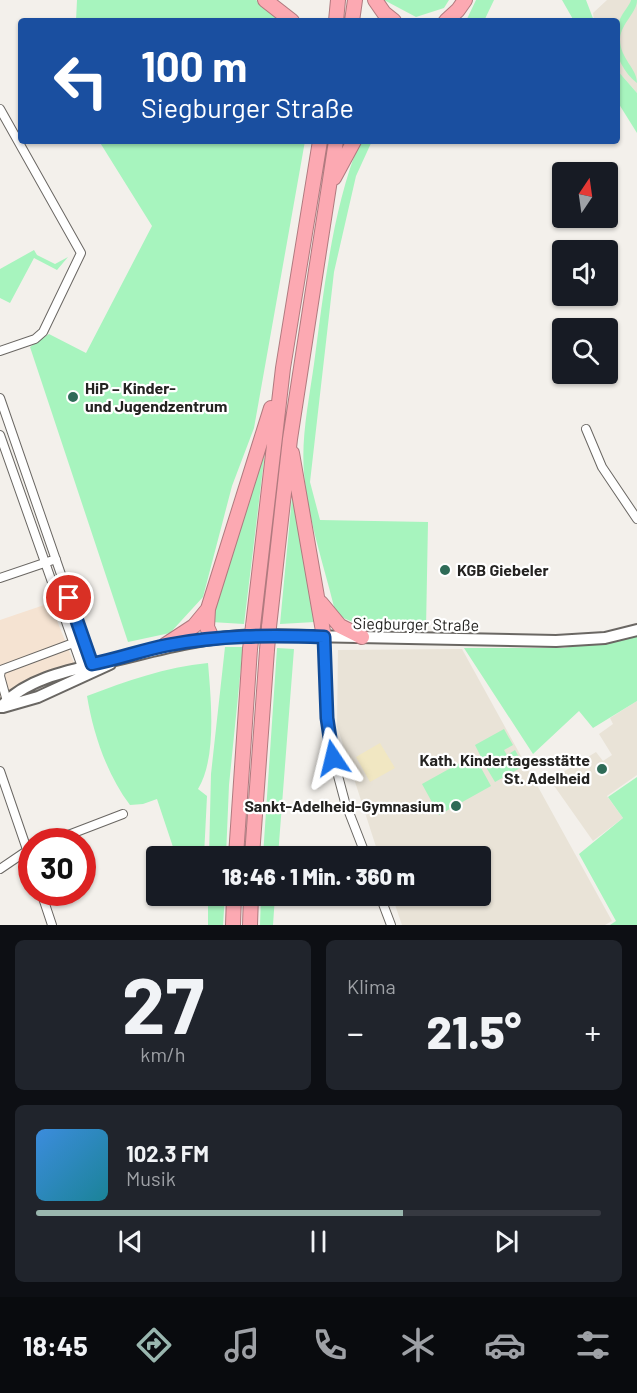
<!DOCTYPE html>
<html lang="de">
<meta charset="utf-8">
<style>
:root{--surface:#171b24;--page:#20242c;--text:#f1f3f6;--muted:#9ea1a6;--line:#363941;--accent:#99b6ae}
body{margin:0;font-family:Barlow,sans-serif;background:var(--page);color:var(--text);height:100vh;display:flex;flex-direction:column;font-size:22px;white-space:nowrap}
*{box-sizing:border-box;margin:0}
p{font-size:20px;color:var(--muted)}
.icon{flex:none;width:33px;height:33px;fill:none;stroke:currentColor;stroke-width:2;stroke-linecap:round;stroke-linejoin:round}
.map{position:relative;height:925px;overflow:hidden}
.panel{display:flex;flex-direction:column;gap:15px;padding:15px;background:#0d0f14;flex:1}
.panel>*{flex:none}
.guide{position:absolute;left:18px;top:18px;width:602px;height:126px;border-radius:6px;box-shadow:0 2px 4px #0004;background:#1a4fa0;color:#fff;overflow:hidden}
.needle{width:39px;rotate:13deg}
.tools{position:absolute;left:552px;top:162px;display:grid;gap:12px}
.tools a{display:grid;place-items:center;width:66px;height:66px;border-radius:6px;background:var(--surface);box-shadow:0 2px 4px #0004;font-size:30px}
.speed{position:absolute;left:18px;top:828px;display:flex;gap:12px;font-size:30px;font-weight:700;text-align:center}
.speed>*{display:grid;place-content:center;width:78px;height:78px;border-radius:50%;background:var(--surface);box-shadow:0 2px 4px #0004;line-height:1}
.speed .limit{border:9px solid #d22;background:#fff;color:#111}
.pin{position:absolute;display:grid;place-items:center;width:51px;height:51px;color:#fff;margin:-26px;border:3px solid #fff;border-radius:50%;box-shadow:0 2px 6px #0007}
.me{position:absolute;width:66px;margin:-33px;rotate:350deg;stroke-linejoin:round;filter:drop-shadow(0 0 4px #0008)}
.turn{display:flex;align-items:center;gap:21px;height:126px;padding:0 24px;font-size:27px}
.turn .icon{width:78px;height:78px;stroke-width:2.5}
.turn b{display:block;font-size:42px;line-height:51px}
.big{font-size:45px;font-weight:800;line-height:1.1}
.panel .card{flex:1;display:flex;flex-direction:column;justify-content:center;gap:9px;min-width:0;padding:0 21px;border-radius:9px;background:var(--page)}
.panel .dial{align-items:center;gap:0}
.dial b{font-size:78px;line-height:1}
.song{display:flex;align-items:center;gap:18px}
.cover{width:72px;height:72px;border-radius:9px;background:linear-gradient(135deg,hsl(210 70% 55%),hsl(190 70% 35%))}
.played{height:6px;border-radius:3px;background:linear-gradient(90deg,var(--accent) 65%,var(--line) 65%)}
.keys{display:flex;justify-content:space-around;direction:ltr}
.heat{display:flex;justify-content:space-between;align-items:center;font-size:33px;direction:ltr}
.panel .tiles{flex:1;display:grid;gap:15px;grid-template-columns:1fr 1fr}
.card:last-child{grid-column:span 2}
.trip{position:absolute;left:146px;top:846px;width:345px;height:60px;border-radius:6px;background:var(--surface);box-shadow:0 2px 4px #0004;font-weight:800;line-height:60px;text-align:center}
.tabs{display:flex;height:96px;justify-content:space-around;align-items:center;background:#090b0e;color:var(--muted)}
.tabs .icon{width:42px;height:42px}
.tabs .on{color:var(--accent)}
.tabs b{font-size:27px;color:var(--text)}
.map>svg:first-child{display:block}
.commercial{fill:#f5e3d2}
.built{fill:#e9e3d7}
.green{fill:#a7f4be}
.sand{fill:#f1e7c2}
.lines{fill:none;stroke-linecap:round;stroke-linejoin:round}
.minor-casing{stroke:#6a6763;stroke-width:10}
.secondary-casing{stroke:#6a6763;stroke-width:14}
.motorway-casing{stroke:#b07a7f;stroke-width:16}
.minor{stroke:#fff;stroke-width:8}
.secondary{stroke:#fff;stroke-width:10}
.motorway{stroke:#fca9b2;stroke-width:14}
.motorway-bridge-casing{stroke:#b07a7f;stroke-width:16;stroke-linecap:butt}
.motorway-bridge{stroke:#fca9b2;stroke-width:14}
.route-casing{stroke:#114b97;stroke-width:15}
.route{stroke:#1a73e8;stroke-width:10}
.poi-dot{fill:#2e6b57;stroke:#fff;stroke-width:2}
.labels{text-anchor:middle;stroke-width:4.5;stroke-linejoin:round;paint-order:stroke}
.poi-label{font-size:16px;font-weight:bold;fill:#242321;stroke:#fff;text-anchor:start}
.street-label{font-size:16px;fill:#242321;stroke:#fff}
</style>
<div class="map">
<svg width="637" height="925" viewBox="0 0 637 925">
<rect width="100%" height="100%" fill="#f3f0eb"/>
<!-- commercial -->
<path class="commercial" d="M50 603 76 668 0 697V620Z"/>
<!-- built -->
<path class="built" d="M607 0H637V93L617 70 616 21H594L593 13Z
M462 649 612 921 605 925H402L392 896H480V856H379L337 726 338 650Z
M637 701V775L607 796 623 818 593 841 550 780 596 752 603 761 612 755 599 734 613 724 610 718Z"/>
<!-- green -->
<path class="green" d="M77 0H256L288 21H76Z
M384 0H449L444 8 416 17Z
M476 0H494L484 21H466Z
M562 0H586L594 21H574Z
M631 0H637C637 13 621 23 620 39 620 59 637 68 637 83 619 69 608 41 620 19 623 12 630 5 631 0Z
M617 70 637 93V133L617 101Z
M99 141H305L254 428 232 486 203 597 170 633 128 642 30 347 49 334 86 353 152 226Z
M360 141H372L356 176 334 272 310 482 320 520 428 522 426 629 353 622 336 615C325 568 308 521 304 473 301 437 309 400 314 364 324 290 332 210 360 141Z
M34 250 37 255 55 264 68 257 57 270 34 258 10 303 0 298V269Z
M265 452 244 624 211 622Z
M294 476 307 580 315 622 280 624Z
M637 635V701L593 728 579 711 533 754 464 648H564Z
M225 647H243L229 785 226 856H209L211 774Z
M277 648 294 649 278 856H263Z
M208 663C211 699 217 758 198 789L207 796 204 856H176L157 799 143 804 130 805C107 775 93 733 87 696 127 681 165 667 208 663Z
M504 729 513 745 504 750 507 755 515 750 524 766 495 782 486 767 495 762 492 757 483 761 475 745Z
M474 755 491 786 439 815 422 784Z
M637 777V925H610L616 921 579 854 623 818 608 797Z
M208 896H225L223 925H208Z
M261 896H275L273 925H260Z"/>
<!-- sand -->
<path class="sand" d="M380 743 395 768 370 782 356 757Z"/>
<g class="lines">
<!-- minor casing -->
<g class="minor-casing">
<path id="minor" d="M0 109 81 253 43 332 35 339 0 351
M0 398 92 664
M586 429 602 467 637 519
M0 435 82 667
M0 578 56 559
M324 637 329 742 345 802 366 856
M8 705 0 676 1 670 76 642
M0 771 32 864
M50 842 123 814
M0 869 31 848
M41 892 52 925
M380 896 391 925"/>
</g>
<!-- secondary casing -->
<g class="secondary-casing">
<path id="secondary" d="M1 707C29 674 85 668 124 658 170 646 209 637 256 635L556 641 605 638 637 630
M3 707 38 697 110 664"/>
</g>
<!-- motorway casing -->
<g class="motorway-casing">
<path id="motorway" d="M265 0 292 21
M375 0 384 13 394 21
M336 21 338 0
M352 21 355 0
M446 21 458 10 465 0
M334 178 354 141
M292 453 324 637
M321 603 340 626 362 637
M208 609 207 627 212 638
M253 626 283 368 320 141
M269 627 290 439 336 141
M165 645 194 626 208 609 271 408
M236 856 250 649
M252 856 267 650
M233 925 234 896
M250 925 251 896"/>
</g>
<!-- minor -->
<use href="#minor" class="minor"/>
<!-- secondary -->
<use href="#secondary" class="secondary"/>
<!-- motorway -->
<use href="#motorway" class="motorway"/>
<!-- motorway-bridge casing -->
<g class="motorway-bridge-casing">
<path id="motorway-bridge" d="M250 649 253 626
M267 650 269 627"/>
</g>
<!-- motorway-bridge -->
<use href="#motorway-bridge" class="motorway-bridge"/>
</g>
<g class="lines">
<!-- route casing -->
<g class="route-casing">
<path id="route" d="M69 598 92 664C118 659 142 650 168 645 220 635 271 635 324 637L327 718 333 758"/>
</g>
<!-- route -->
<use href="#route" class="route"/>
</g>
<!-- markers -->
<g class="poi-dot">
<circle cx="73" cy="397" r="6"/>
<circle cx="445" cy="570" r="6"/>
<circle cx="602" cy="769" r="6"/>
<circle cx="456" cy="806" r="6"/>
</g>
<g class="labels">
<!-- poi labels -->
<g class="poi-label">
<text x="85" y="394">HiP – Kinder-<tspan x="85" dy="18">und Jugendzentrum</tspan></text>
<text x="457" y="576">KGB Giebeler</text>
<text x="590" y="766" text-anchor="end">Kath. Kindertagesstätte<tspan x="590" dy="18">St. Adelheid</tspan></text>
<text x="444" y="812" text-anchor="end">Sankt-Adelheid-Gymnasium</text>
</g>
<!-- street labels -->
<g class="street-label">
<text transform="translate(416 624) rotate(1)" y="6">Siegburger Straße</text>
</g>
</g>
</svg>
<div class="tools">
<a><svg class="needle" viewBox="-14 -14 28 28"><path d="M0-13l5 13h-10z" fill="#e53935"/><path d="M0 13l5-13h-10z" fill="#9ea1a6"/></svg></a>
<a><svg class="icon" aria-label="sound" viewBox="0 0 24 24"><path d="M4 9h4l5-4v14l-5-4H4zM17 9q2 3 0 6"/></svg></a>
<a><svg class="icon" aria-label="search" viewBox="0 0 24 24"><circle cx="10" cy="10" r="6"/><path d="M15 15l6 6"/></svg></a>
</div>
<div class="speed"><div class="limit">30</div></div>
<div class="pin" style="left:69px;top:598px;background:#d93025"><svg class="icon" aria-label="arrive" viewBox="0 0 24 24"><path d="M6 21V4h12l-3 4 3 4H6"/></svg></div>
<svg class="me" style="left:333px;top:758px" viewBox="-20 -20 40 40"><path d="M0-17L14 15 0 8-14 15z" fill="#1a73e8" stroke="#fff" stroke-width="4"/></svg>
<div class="trip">18:46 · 1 Min. · 360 m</div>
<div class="guide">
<div class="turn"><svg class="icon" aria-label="left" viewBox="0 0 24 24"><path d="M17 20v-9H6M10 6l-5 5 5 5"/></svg><div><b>100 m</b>Siegburger Straße</div></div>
</div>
</div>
<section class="panel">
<div class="tiles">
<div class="card dial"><b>27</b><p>km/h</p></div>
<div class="card"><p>Klima</p>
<div class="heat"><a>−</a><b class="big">21.5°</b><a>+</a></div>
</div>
<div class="card">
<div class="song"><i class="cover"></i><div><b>102.3 FM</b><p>Musik</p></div></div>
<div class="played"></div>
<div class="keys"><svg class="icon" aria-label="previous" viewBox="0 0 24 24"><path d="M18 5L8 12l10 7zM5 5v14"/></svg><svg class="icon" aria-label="pause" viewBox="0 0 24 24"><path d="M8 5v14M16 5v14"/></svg><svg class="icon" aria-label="next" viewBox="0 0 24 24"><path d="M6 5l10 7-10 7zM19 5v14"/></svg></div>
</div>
</div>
</section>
<nav class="tabs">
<b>18:45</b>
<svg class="icon on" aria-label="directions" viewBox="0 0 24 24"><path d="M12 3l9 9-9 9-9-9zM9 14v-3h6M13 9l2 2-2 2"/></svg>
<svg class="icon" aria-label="music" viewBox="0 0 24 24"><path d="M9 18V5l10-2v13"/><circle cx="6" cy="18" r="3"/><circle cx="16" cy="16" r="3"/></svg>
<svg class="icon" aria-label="phone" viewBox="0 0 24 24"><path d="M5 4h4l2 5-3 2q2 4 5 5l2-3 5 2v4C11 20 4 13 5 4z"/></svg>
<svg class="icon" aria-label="climate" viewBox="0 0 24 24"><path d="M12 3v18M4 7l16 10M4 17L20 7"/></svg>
<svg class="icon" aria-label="car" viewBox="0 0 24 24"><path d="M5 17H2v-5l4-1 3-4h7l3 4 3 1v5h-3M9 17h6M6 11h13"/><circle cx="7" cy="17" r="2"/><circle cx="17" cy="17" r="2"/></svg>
<svg class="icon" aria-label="filters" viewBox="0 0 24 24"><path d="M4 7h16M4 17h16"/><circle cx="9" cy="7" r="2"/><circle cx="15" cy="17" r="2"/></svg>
</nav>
